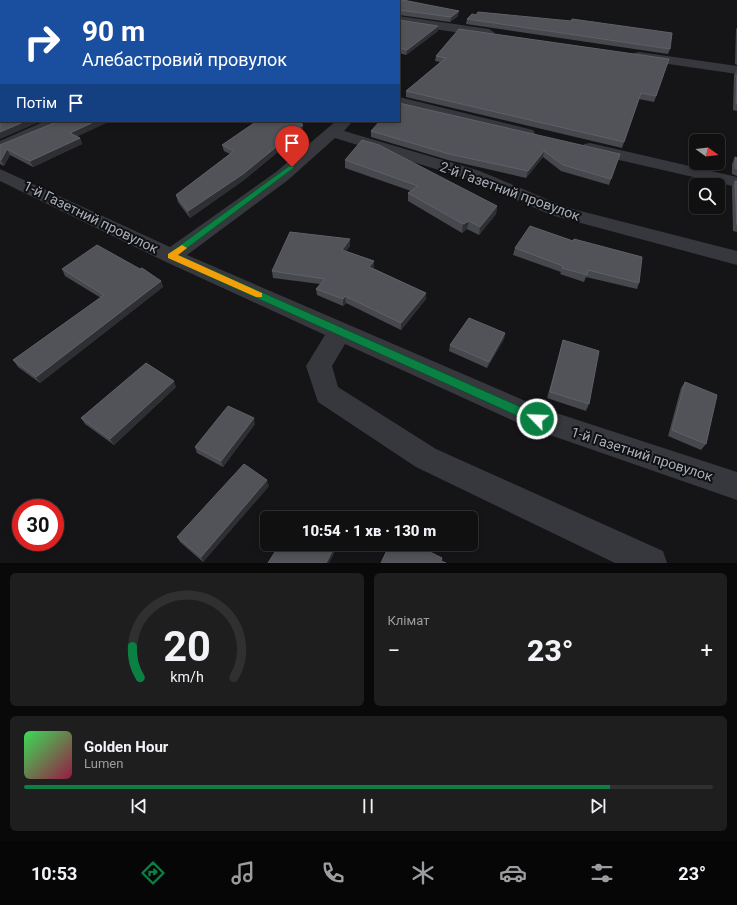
<!DOCTYPE html>
<html lang="uk">
<meta charset="utf-8">
<style>
:root{--surface:#101011;--page:#1e1e1f;--text:#f1f3f6;--muted:#9c9d9f;--line:#303031;--accent:#0b8043}
body{margin:0;font-family:Roboto,sans-serif;background:var(--page);color:var(--text);height:100vh;display:flex;flex-direction:column;font-size:15px;white-space:nowrap}
*{box-sizing:border-box;margin:0}
p{font-size:13px;color:var(--muted)}
.icon{flex:none;width:22px;height:22px;fill:none;stroke:currentColor;stroke-width:2;stroke-linecap:round;stroke-linejoin:round}
.map{position:relative;height:563px;overflow:hidden}
.sheet{display:flex;flex-direction:column;gap:10px;padding:10px;background:#090909;flex:1}
.sheet>*{flex:none}
.guide{position:absolute;left:0px;top:0px;width:400px;height:122px;box-shadow:0 2px 6px #0003,0 0 0 1px var(--line);background:#1a4fa0;color:#fff;overflow:hidden}
.needle{width:26px;rotate:105deg}
.controls{position:absolute;left:689px;top:134px;display:grid;gap:8px}
.controls a{display:grid;place-items:center;width:36px;height:36px;border-radius:6px;background:var(--surface);box-shadow:0 2px 6px #0003,0 0 0 1px var(--line);font-size:20px}
.speed{position:absolute;left:12px;top:499px;display:flex;gap:8px;font-size:20px;font-weight:700;text-align:center}
.speed>*{display:grid;place-content:center;width:52px;height:52px;border-radius:50%;background:var(--surface);box-shadow:0 2px 6px #0003,0 0 0 1px var(--line);line-height:1}
.speed .limit{border:6px solid #d22;background:#fff;color:#111}
.pin{position:absolute;display:grid;place-items:center;width:34px;height:34px;color:#fff;margin:-41px -17px;border-radius:50% 50% 50% 0;rotate:-45deg;box-shadow:0 0 4px #0007}
.pin .icon{rotate:45deg}
.me{position:absolute;width:44px;margin:-22px;rotate:294deg;stroke-linejoin:round;filter:drop-shadow(0 0 3px #0008)}
.turn{display:flex;align-items:center;gap:14px;height:84px;padding:0 16px;font-size:18px}
.turn .icon{width:52px;height:52px;stroke-width:2.5}
.turn b{display:block;font-size:28px;line-height:34px}
.then{display:flex;align-items:center;height:38px;padding:0 16px;background:#0003;gap:8px;font-size:15px}
.big{font-size:30px;font-weight:800;line-height:1.1}
.sheet .widget{flex:1;display:flex;flex-direction:column;justify-content:center;gap:6px;min-width:0;padding:0 14px;border-radius:6px;background:var(--page)}
.sheet .dial{align-items:center;gap:0}
.dial svg{height:104px;overflow:visible;fill:none;stroke:var(--line);stroke-width:7;stroke-linecap:round;text-anchor:middle}
.dial text{fill:var(--text);stroke:none}
.song{display:flex;align-items:center;gap:12px}
.cover{width:48px;height:48px;border-radius:6px;background:linear-gradient(135deg,hsl(130 70% 55%),hsl(340 70% 35%))}
.played{height:4px;border-radius:2px;background:linear-gradient(90deg,var(--accent) 85%,var(--line) 85%)}
.keys{display:flex;justify-content:space-around;direction:ltr}
.heat{display:flex;justify-content:space-between;align-items:center;font-size:22px;direction:ltr}
.sheet .tiles{flex:1;display:grid;gap:10px;grid-template-columns:1fr 1fr}
.widget:last-child{grid-column:span 2}
.trip{position:absolute;left:260px;top:511px;width:218px;height:40px;border-radius:6px;background:var(--surface);box-shadow:0 2px 6px #0003,0 0 0 1px var(--line);font-weight:800;line-height:40px;text-align:center}
.tab-bar{display:flex;height:64px;justify-content:space-around;align-items:center;background:#060607;color:var(--muted)}
.tab-bar .icon{width:28px;height:28px}
.tab-bar .current{color:var(--accent)}
.tab-bar b{font-size:18px;color:var(--text)}
.map>svg:first-child{display:block}
.lines{fill:none;stroke-linecap:round;stroke-linejoin:round}
.street{fill:#36383d;fill-rule:evenodd}
.wall{fill:#46484d}
.shaded-wall{fill:#2e2f33}
.building{fill:#515359;stroke:#5e6168}
.route{fill:#0b8043;stroke:#07532c}
.slow{fill:#f59e0b}
.labels{text-anchor:middle;stroke-width:4;stroke-linejoin:round;paint-order:stroke}
.street-label{font-size:14px;fill:#a6aeb9;stroke:#101012}
</style>
<div class="map">
<svg width="737" height="563" viewBox="0 0 737 563">
<rect width="100%" height="100%" fill="#151517"/>
<g class="lines">
<!-- street -->
<path class="street" d="M399 16 489 29 495 33 489 37 399 24Z
M639 52 737 66V74L634 59 632 56 634 53Z
M399 97 533 130 535 133 533 136 527 138 399 107Z
M45 121H66L64 124 0 152V141Z
M336 121H350L351 123 344 131 480 171 565 207 737 251V265L551 215 468 179 335 138 288 180 187 255 544 409 737 472V500L527 427 345 344 332 366 338 387 436 449 663 551 667 563H615L416 467 318 402 306 366 325 335 164 261 0 181V169L170 247 276 172Z
M590 143 737 177V187L584 152 582 148 584 144Z"/>
</g>
<!-- wall -->
<path class="wall" d="M403 0 458 16 450 22 399 15V1Z
M467 19 670 49 668 54 466 24Z
M399 20 438 31 406 55 399 53Z
M737 28V65L735 64 736 29Z
M436 56 669 59 654 102 639 99 622 148 406 97V91L440 62 435 61Z
M737 69V111L733 110 734 75Z
M303 125V131L244 180 190 218 178 202 176 195 230 154 224 151 222 145Z
M371 131 620 154 609 185 561 171 543 157 526 178 448 160 371 137Z
M77 137 80 138 82 144 33 167 10 155 4 166 0 164V145Z
M735 157 737 158V176L732 174V164Z
M345 160 497 206 496 214 479 235 467 229 462 233 408 201V193L411 191 345 168Z
M735 181H737V232L733 231 732 187Z
M350 239V246L346 251 374 261V267L373 268 426 293V299L401 330 346 303 343 306 317 295 316 289 320 284 273 278 272 271Z
M515 248 639 283 637 289 586 277 584 282 560 274 561 272 513 255Z
M62 269 161 281 163 287 40 383 18 367 13 360 101 298 65 276Z
M505 333 504 339 487 368 449 351 450 345Z
M563 340 589 404 586 411 547 398Z
M685 382 706 444 701 450 668 436 681 388Z
M176 387 114 445 85 424 81 418Z
M255 424 223 467 197 453 195 447Z
M269 486 203 562 180 542 177 537Z"/>
<!-- shaded-wall -->
<path class="shaded-wall" d="M94 0H108L106 1H92Z
M459 11 458 16 450 22 451 17Z
M438 26V31L406 55 407 50Z
M26 121H42L0 139V132Z
M96 121H111L72 139 70 133Z
M303 125V131L244 180 190 218 188 211Z
M80 138 82 144 33 167 30 161Z
M7 149 10 155 4 166 1 160Z
M544 151 543 157 526 178 528 171Z
M497 206 496 214 479 235 480 227Z
M469 221 467 229 462 233 463 224Z
M350 239V246L343 256 342 250Z
M374 261V267L369 273V267Z
M161 281 163 287 40 383 36 377Z
M426 293V299L401 330V323Z
M345 296 346 303 343 306V299Z
M505 333 504 339 487 368 489 362Z
M174 381 176 387 114 445 110 439Z
M254 418 255 424 223 467 221 461Z
M267 480 269 486 203 562 201 557Z
M336 544H339L329 563H326Z"/>
<!-- building -->
<path class="building" d="M0 0H94L92 1H1V18H0Z
M186 0H403L459 11 451 17 399 10V1H184Z
M478 12 571 21 572 19 672 33 670 49 467 19 472 14 476 15Z
M399 20 438 26 407 50 399 48Z
M459 29 669 59 656 96 641 93 624 142 406 91 446 58 436 56Z
M737 75V103H736Z
M399 103 620 154 611 179 563 165 544 151 528 171 449 154 371 131 380 121H399Z
M0 105H1V121H26L0 132Z
M59 121H96L70 133 80 138 30 161 7 149 1 160H0V145Z
M257 121H299L303 125 243 174 188 211 176 195 234 151 222 145Z
M362 140 379 145 497 206 480 227 469 221 463 224 408 193 418 186 345 160Z
M735 157 737 158V169L735 168Z
M735 181H737V225Z
M530 226 573 241 574 239 642 257 639 283 588 270 587 275 562 268 563 266 515 248Z
M290 232 350 239 342 250 374 261 369 267 426 293 401 323 345 296 343 299 316 289 325 279 272 271Z
M97 245 140 269 142 268 161 281 36 377 13 360 104 295 62 269Z
M469 318 505 333 489 362 450 345Z
M563 340 599 351 589 404 550 392Z
M146 363 174 381 110 439 81 418Z
M685 382 717 395 706 444 672 430Z
M228 406 254 418 221 461 195 447Z
M244 464 267 480 201 557 177 537Z
M297 516 301 518H295Z
M280 544H336L326 563H268Z
M390 544H414L442 558 441 561 446 563H381Z"/>
<!-- route -->
<path class="route" d="M289 166 295 167 178 255 541 416 542 419 541 423 537 424 533 423 168 258V254Z"/>
<!-- slow -->
<path class="slow" d="M182 245 187 248 178 255 262 293V297H256L168 258V254Z"/>
<g class="labels">
<!-- street labels -->
<g class="street-label">
<text transform="translate(510 191) rotate(20)" y="5">2-й Газетний провулок</text>
<text transform="translate(91 217) rotate(26)" y="5">1-й Газетний провулок</text>
<text transform="translate(642 454) rotate(18)" y="5">1-й Газетний провулок</text>
</g>
</g>
</svg>
<div class="controls">
<a><svg class="needle" viewBox="-14 -14 28 28"><path d="M0-13l5 13h-10z" fill="#e53935"/><path d="M0 13l5-13h-10z" fill="#9c9d9f"/></svg></a>
<a><svg class="icon" aria-label="search" viewBox="0 0 24 24"><circle cx="10" cy="10" r="6"/><path d="M15 15l6 6"/></svg></a>
</div>
<div class="speed"><div class="limit">30</div></div>
<div class="pin" style="left:292px;top:167px;background:#d93025"><svg class="icon" aria-label="arrive" viewBox="0 0 24 24"><path d="M6 21V4h12l-3 4 3 4H6"/></svg></div>
<svg class="me" style="left:537px;top:419px" viewBox="-20 -20 40 40"><circle r="17" fill="#0b8043" stroke="#fff" stroke-width="3"/><path d="M0-11L8 9 0 5-8 9z" fill="#fff"/></svg>
<div class="trip">10:54 · 1 хв · 130 m</div>
<div class="guide">
<div class="turn"><svg class="icon" aria-label="right" viewBox="0 0 24 24"><path d="M7 20v-9h11M14 6l5 5-5 5"/></svg><div><b>90 m</b>Алебастровий провулок</div></div>
<div class="then">Потім<svg class="icon" aria-label="arrive" viewBox="0 0 24 24"><path d="M6 21V4h12l-3 4 3 4H6"/></svg></div>
</div>
</div>
<section class="sheet">
<div class="tiles">
<div class="widget dial"><svg viewBox="0 0 100 80">
<path d="M14 69A42 42 0 1 1 86 69"/>
<path d="M14 69A42 42 0 0 1 8 45" stroke="#0b8043"/>
<text x="50" y="56" font-size="32" font-weight="700">20</text>
<text x="50" y="72" font-size="11">km/h</text>
</svg></div>
<div class="widget"><p>Клімат</p>
<div class="heat"><a>−</a><b class="big">23°</b><a>+</a></div>
</div>
<div class="widget">
<div class="song"><i class="cover"></i><div><b>Golden Hour</b><p>Lumen</p></div></div>
<div class="played"></div>
<div class="keys"><svg class="icon" aria-label="previous" viewBox="0 0 24 24"><path d="M18 5L8 12l10 7zM5 5v14"/></svg><svg class="icon" aria-label="pause" viewBox="0 0 24 24"><path d="M8 5v14M16 5v14"/></svg><svg class="icon" aria-label="next" viewBox="0 0 24 24"><path d="M6 5l10 7-10 7zM19 5v14"/></svg></div>
</div>
</div>
</section>
<nav class="tab-bar">
<b>10:53</b>
<svg class="icon current" aria-label="directions" viewBox="0 0 24 24"><path d="M12 3l9 9-9 9-9-9zM9 14v-3h6M13 9l2 2-2 2"/></svg>
<svg class="icon" aria-label="music" viewBox="0 0 24 24"><path d="M9 18V5l10-2v13"/><circle cx="6" cy="18" r="3"/><circle cx="16" cy="16" r="3"/></svg>
<svg class="icon" aria-label="phone" viewBox="0 0 24 24"><path d="M5 4h4l2 5-3 2q2 4 5 5l2-3 5 2v4C11 20 4 13 5 4z"/></svg>
<svg class="icon" aria-label="climate" viewBox="0 0 24 24"><path d="M12 3v18M4 7l16 10M4 17L20 7"/></svg>
<svg class="icon" aria-label="car" viewBox="0 0 24 24"><path d="M5 17H2v-5l4-1 3-4h7l3 4 3 1v5h-3M9 17h6M6 11h13"/><circle cx="7" cy="17" r="2"/><circle cx="17" cy="17" r="2"/></svg>
<svg class="icon" aria-label="filters" viewBox="0 0 24 24"><path d="M4 7h16M4 17h16"/><circle cx="9" cy="7" r="2"/><circle cx="15" cy="17" r="2"/></svg>
<b>23°</b>
</nav>
